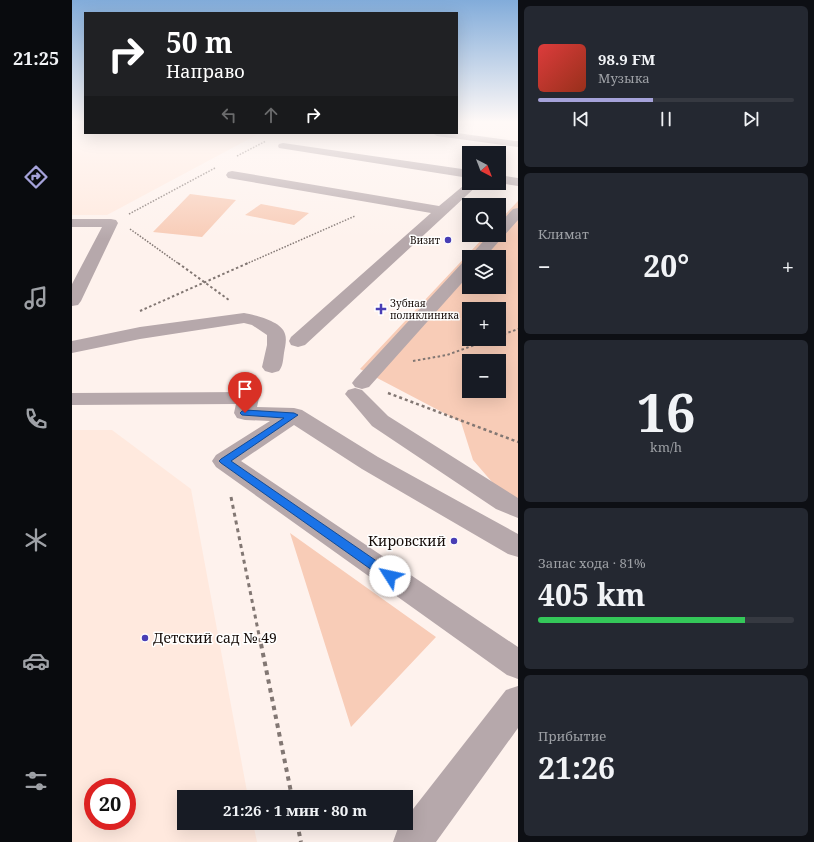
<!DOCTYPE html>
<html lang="ru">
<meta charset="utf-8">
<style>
:root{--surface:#171b24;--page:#242831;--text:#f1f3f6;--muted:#9ea1a6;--line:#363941;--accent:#a5a2d9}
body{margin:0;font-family:"Noto Serif",serif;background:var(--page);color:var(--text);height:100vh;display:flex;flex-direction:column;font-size:15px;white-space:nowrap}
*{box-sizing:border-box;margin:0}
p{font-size:13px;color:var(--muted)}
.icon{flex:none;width:22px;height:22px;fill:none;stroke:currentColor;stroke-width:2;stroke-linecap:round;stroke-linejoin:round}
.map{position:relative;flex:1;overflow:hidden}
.details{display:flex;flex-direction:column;gap:6px;padding:6px;background:#0d0f14;width:296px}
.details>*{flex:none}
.guide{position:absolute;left:12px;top:12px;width:374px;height:122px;border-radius:0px;box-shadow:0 4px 16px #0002;background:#202124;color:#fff;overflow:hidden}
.needle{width:26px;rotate:138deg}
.controls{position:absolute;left:390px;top:146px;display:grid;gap:8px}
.controls a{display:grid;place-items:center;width:44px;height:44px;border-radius:0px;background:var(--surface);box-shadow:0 4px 16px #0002;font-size:20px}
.speed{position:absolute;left:12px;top:778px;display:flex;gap:8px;font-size:20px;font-weight:700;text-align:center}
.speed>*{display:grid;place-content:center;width:52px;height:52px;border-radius:50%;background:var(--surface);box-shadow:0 4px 16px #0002;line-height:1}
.speed .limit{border:6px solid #d22;background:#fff;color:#111}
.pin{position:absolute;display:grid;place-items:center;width:34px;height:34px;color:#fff;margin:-41px -17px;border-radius:50% 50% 50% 0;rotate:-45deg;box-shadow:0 0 4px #0007}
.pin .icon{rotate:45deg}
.me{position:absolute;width:44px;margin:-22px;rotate:305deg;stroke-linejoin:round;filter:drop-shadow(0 0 3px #0008)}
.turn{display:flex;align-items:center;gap:14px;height:84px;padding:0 16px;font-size:18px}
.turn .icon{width:52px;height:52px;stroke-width:2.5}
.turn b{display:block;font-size:28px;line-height:34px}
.lanes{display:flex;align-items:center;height:38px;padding:0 16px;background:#0003;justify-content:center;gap:20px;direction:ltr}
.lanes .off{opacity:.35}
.big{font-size:30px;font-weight:700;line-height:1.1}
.details .tile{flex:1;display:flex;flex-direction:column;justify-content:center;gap:6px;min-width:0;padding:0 14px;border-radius:6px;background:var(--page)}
.details .dial{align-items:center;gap:0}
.dial b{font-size:52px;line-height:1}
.song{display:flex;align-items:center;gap:12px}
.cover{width:48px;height:48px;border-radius:6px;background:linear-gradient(135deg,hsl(0 70% 55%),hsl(10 70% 35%))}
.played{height:4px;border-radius:2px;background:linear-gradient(90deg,var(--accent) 45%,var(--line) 45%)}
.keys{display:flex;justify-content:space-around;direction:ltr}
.heat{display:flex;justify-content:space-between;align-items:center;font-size:22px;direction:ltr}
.charge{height:6px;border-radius:3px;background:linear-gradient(90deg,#34c759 81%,var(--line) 0)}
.trip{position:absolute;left:105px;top:790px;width:236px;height:40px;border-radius:0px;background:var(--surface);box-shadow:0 4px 16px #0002;font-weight:700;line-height:40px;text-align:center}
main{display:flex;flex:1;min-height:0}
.dock{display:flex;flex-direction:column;width:72px;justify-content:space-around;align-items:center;background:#090b0e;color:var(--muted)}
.dock .icon{width:28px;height:28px}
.dock .selected{color:var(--accent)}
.dock b{font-size:18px;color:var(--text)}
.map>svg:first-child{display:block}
.built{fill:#ffe9de;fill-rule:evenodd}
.green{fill:#f8ccb7;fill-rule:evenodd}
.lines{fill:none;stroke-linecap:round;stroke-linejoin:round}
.path-far4{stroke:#827773;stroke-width:1.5;stroke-dasharray:1.5 1.5;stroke-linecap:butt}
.path-far3{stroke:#827773;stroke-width:2;stroke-dasharray:2.5 2.5;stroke-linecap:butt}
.path-far2{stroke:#827773;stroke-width:2.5;stroke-dasharray:3 3;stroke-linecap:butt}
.path-far1{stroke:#827773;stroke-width:3;stroke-dasharray:4 4;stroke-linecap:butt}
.path{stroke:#827773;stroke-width:4;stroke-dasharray:4.5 4.5;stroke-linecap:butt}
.minor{fill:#b6a8ab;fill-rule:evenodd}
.route{fill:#1a73e8;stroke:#114b97}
.poi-dot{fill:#493eb5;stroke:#fff;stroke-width:1.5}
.labels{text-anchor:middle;stroke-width:3;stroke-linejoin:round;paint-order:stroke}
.far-poi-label{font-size:10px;fill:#170d09;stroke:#fff;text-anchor:end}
.near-poi-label{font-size:14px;fill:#170d09;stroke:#fff;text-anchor:end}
</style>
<main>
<nav class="dock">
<b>21:25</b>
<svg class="icon selected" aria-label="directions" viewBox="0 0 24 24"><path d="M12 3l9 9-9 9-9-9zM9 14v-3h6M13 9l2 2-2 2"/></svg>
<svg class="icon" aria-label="music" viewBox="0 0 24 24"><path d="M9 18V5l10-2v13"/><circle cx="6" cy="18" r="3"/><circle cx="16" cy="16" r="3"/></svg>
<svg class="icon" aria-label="phone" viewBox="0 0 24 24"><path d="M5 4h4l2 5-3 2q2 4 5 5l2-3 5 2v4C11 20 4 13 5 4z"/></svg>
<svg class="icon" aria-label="climate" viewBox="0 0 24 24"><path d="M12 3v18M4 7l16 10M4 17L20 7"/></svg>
<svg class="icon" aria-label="car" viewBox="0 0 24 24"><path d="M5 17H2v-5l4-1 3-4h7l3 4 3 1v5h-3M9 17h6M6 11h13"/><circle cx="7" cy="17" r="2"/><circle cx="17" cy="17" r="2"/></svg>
<svg class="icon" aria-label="filters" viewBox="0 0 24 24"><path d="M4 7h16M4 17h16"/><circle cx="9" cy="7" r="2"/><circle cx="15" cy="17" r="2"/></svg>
</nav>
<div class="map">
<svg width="446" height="842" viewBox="0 0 446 842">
<rect width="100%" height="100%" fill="#fef2ed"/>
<!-- built -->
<path class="built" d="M0 121H13V133H188L35 215H0Z
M0 430H40L119 489 176 797H112V823H181L185 842H0ZM21 787H55V821H21Z"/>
<!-- green -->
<path class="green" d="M118 194 164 200 130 237 81 232Z
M446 201V501L433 497 401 460 389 422 288 369 414 235H427V221ZM397 257H427V287H397ZM397 309H427V339H397ZM397 361H427V391H397Z
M189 204 237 213 222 225 173 215Z
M218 533 364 637 279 727Z"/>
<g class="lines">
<!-- path-far4 -->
<path class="path-far4" d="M165 156 194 141
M57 214 143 168
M58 229 107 264
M174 264 283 216"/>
<!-- path-far3 -->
<path class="path-far3" d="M106 263 157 300
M68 311 176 263
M427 336 446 329
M341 361 375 355 419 339"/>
<!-- path-far2 -->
<path class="path-far2" d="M316 393 446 442"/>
<!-- path-far1 -->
<path class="path-far1" d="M159 497 189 645"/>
<!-- path -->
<path class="path" d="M189 644 220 797
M225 823 229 842"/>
<!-- minor -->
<path class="minor" d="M360 133H385L443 141H446V147L365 136Z
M211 143 397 170V178L207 148 206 146 207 144Z
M160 171 367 206 397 181V183H408L233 345 226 347 219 345 217 341 219 337 359 213 156 178 154 175 156 172Z
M427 175 446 178V186L427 183Z
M446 208V220L413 257H397L417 235H427V224L441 209Z
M0 219H39L44 220 46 223 9 301 6 305 0 306V284L30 227H0Z
M397 260V275L297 387 290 389 283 387 280 383 283 379 391 262Z
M172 313C183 315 210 321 213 334 215 340 213 347 212 353 211 360 211 366 207 371L200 373 193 371 190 367 195 345V335L180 325 172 323 68 339 0 353V341L68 327Z
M283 388 290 390 316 416 446 498V518L424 509 300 426 273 394 276 390Z
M176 392 183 394 187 398 185 407 222 408 230 410 306 457 446 534V557L436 554 290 469 222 425 169 461 446 647V679L435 675 144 467 140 461 144 455 198 421 173 420 165 418 162 413 164 404 0 405V393Z
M446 686V728L364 842H321L326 828 330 823H334V818L434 690Z"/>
</g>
<!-- sky -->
<linearGradient id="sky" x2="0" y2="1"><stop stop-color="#82acda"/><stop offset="0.51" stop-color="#fff9f7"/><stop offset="1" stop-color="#fff9f7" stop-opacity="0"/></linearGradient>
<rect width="446" height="239" fill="url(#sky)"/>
<!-- route -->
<path class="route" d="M173 410 222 413 226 415 159 461 322 573 324 576 322 580 318 581 314 580 149 463 147 461 149 459 212 418 170 415 168 413 170 411Z"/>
<!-- markers -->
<g class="poi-dot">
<circle cx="376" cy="240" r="4"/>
<path d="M307 303h4v4h4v4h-4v4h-4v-4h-4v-4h4z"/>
<circle cx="382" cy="541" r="4"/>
<circle cx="73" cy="638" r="4"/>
</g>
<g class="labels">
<!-- far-poi labels -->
<g class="far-poi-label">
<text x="368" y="244">Визит</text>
<text x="318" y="307" text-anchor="start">Зубная<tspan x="318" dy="12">поликлиника</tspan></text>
</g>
<!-- near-poi labels -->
<g class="near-poi-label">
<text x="374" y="546">Кировский</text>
<text x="81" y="643" text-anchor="start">Детский сад № 49</text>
</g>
</g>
</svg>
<div class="controls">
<a><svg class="needle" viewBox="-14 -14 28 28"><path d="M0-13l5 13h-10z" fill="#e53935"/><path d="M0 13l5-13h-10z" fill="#9ea1a6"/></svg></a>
<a><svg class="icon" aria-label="search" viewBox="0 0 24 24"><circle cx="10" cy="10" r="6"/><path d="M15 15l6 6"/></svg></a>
<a><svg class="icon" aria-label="layers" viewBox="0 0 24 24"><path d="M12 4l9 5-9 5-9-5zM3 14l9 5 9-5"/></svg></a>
<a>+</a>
<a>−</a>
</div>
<div class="speed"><div class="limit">20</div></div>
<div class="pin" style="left:173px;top:413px;background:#d93025"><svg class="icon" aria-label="arrive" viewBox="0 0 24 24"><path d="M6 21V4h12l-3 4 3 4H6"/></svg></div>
<svg class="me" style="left:318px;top:576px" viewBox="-20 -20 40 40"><circle r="19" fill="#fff"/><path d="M0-13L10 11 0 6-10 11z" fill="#1a73e8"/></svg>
<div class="trip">21:26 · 1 мин · 80 m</div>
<div class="guide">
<div class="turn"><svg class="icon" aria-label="right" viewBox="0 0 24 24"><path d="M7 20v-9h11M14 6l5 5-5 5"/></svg><div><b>50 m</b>Направо</div></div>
<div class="lanes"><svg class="icon off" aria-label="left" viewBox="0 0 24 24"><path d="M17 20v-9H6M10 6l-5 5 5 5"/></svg><svg class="icon off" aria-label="ahead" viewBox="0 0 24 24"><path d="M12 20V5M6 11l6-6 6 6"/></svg><svg class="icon" aria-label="right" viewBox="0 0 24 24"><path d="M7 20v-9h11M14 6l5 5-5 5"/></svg></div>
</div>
</div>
<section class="details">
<div class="tile">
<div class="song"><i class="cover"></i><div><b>98.9 FM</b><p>Музыка</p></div></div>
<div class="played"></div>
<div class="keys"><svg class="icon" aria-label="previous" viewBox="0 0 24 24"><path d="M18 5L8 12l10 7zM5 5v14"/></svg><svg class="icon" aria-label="pause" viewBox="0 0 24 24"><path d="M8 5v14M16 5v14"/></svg><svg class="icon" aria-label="next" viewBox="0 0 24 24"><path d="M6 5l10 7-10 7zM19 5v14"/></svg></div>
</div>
<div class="tile"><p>Климат</p>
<div class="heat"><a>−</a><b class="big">20°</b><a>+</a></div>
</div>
<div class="tile dial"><b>16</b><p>km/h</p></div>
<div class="tile"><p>Запас хода · 81%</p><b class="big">405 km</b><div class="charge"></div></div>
<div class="tile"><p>Прибытие</p><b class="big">21:26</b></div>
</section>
</main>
